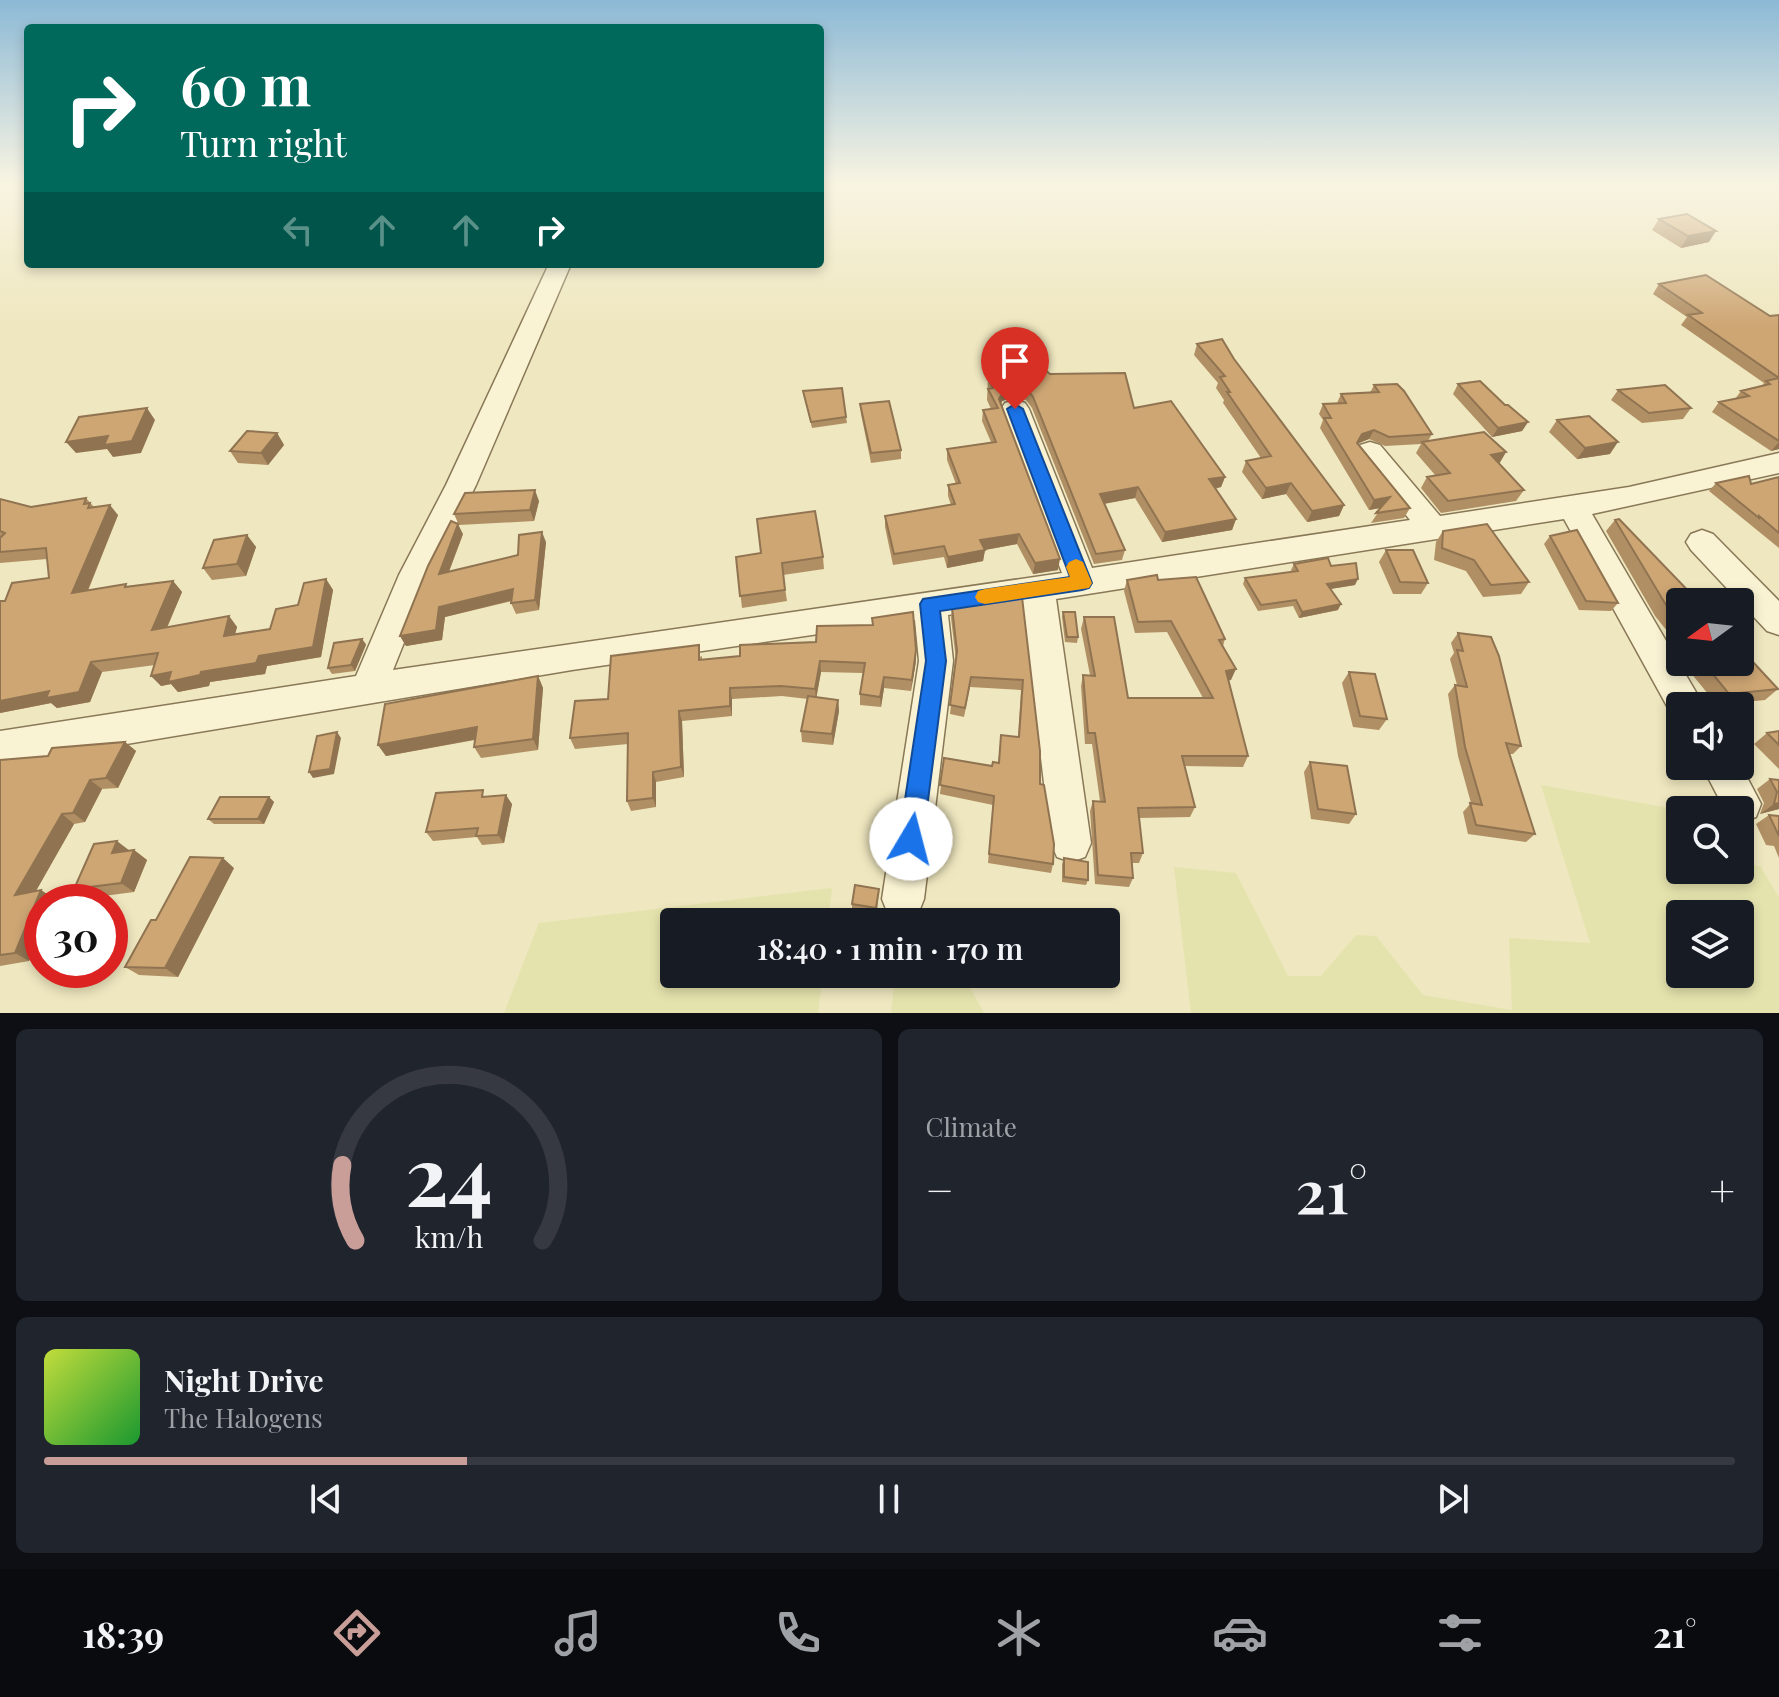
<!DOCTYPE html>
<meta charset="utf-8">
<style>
:root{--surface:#171b24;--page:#20242c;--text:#f1f3f6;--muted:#9ea1a6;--line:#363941;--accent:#c99e98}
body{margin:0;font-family:"Playfair Display",serif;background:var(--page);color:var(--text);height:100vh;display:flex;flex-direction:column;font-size:30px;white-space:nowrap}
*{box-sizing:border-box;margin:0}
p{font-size:26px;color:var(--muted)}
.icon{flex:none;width:44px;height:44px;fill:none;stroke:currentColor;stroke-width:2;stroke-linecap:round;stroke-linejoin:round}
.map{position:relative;height:1013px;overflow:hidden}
.side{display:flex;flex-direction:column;gap:16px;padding:16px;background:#0d0f14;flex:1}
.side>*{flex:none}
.hud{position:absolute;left:24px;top:24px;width:800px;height:244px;border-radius:8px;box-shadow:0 4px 12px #0003;background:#00695c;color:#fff;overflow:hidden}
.needle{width:52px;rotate:255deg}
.buttons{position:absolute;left:1666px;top:588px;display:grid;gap:16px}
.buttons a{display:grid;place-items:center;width:88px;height:88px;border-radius:8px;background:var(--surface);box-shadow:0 4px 12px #0003;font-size:40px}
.speed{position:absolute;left:24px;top:884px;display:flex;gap:16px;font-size:40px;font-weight:700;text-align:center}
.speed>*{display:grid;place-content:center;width:104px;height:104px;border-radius:50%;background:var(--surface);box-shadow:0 4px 12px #0003;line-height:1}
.speed .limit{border:12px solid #d22;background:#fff;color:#111}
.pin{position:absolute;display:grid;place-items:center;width:68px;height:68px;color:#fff;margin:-82px -34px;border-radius:50% 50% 50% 0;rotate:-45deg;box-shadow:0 0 8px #0007}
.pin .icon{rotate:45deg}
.me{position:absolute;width:88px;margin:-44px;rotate:8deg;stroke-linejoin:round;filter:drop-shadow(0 0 6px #0008)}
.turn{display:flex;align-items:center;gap:28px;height:168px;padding:0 24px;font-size:36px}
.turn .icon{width:104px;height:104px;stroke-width:2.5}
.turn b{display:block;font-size:56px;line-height:68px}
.lanes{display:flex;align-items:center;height:76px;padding:0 24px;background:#0003;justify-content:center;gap:40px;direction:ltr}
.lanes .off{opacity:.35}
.big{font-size:60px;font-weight:600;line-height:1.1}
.side .card{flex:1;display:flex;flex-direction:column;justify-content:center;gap:12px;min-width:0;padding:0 28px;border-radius:12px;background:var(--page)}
.side .dial{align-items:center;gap:0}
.dial svg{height:208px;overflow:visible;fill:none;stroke:var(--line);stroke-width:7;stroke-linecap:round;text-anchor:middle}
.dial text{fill:var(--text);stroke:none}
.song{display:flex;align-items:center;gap:24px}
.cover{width:96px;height:96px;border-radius:12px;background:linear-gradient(135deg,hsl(70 70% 55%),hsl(130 70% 35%))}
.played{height:8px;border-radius:4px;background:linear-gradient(90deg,var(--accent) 25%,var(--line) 25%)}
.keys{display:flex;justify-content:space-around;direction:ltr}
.heat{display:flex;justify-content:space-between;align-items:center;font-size:44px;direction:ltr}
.side .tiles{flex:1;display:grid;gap:16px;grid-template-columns:1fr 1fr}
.card:last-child{grid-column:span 2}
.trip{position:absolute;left:660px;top:908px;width:460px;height:80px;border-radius:8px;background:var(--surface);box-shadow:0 4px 12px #0003;font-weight:600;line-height:80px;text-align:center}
.tabs{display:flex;height:128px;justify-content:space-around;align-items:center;background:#090b0e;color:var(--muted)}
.tabs .icon{width:56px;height:56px}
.tabs .active{color:var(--accent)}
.tabs b{font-size:36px;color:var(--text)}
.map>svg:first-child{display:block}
.farmland{fill:#e5e3ad;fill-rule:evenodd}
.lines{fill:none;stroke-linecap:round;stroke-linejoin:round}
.minor-casing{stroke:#887857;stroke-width:3}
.minor{fill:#faf3d3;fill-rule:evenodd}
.wall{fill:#b18f64}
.shaded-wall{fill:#907451}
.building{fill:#cea674;stroke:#907451;stroke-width:2}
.route{fill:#1a73e8;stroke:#114b97;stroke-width:2}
.slow{fill:#f59e0b}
</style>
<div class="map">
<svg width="1779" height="1013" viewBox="0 0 1779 1013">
<rect width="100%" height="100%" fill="#efe7bf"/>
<!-- farmland -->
<path class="farmland" d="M1541 785 1680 810V870H1740V860L1761 867 1779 898V1013H1191L1174 867 1236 873 1288 976H1321L1356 935 1376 936 1423 995 1512 1010 1509 938 1590 943ZM1680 914H1740V974H1680Z
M832 888 828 922H674V974H823L818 1013H504L539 923Z
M895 974H958L965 979 984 1013H891Z"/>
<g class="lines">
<!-- minor casing -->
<g class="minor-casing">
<path id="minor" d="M549 264H571L476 485 431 575 393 670 1062 573 1001 409 1005 403 1015 400 1025 403 1029 409 1092 568 1410 520 1356 452 1360 445 1370 442 1380 445 1440 516 1629 487 1779 453V473L1592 514 1704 706H1680V719L1673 717 1564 519 1056 599 1091 843 1085 857 1071 862 1057 857 1051 843 1023 604 948 615 953 661 924 899 918 914 903 920 888 914 882 899 919 661 915 620 572 670 0 765V731L356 676 399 575 446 485Z
M1702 530 1713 534 1779 601V635L1767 631 1691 550 1686 542 1691 534Z
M1740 764 1761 804 1756 817 1742 822 1740 810H1725L1702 766Z"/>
</g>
<!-- minor -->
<use href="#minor" class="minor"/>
</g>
<!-- wall -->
<path class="wall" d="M1659 219 1709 242 1681 248 1652 230Z
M1659 284 1770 316 1779 315V449L1771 451 1712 412 1719 402 1735 399 1741 391 1762 386 1764 383 1681 325 1687 317 1653 294Z
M1197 344 1234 359 1344 505 1339 516 1307 522 1286 494 1262 499 1242 472 1246 461 1261 458 1223 403 1224 400 1216 388 1218 383 1194 355Z
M1050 374 1134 408 1225 477 1221 487 1215 489 1236 519 1232 530 1162 542 1135 498 1104 504 1125 550 1122 560 1094 564 1032 408 1026 400 1014 397 1002 401 1001 404 1058 570 1033 574 1017 544 985 550 983 561 947 568 944 557 893 565 885 527V516L951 505 948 496V485L956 484 947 460V449L991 442 982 421 983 410 991 409 987 400 988 378Z
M1458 384 1505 405 1528 422 1522 431 1492 437 1453 394Z
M1374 385 1432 434 1428 441 1506 452 1499 464 1524 490 1516 501 1441 513 1421 488 1427 477 1436 476 1416 453 1421 444 1385 446 1369 439 1358 443 1410 508 1404 518 1371 523 1381 508 1369 510 1320 428 1323 420 1319 414 1323 404 1337 403 1341 394 1370 393Z
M1618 390 1691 408 1683 419 1642 423 1611 400Z
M803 391 846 417 847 423 812 428Z
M860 404 901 450V459L871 463 861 414Z
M1557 420 1610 454 1577 459 1549 432Z
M277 433 284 445 268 465 238 463 230 451Z
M1779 477V548L1709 491 1716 483 1751 484Z
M86 498 94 507 118 515 88 591 173 581 182 592 167 628 229 616 237 627 235 634 270 629 326 579 333 590 321 657 267 666 265 674 210 682 209 686 178 692 171 684 161 686 155 665 102 672 90 702 57 708 51 703 0 713V601H5L49 578 47 559 0 563V499L31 507Z
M539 501 534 521 459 525 454 514Z
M1615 520 1680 602V647L1655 616 1606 531Z
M1443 531 1529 582 1521 594 1483 597 1466 571 1434 560 1436 542Z
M463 534 449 572 518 555 546 542 539 610 516 614 511 603 512 601 445 617 442 640 406 646 400 636Z
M247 535 256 547 246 576 212 580 203 568Z
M1550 536 1618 603 1611 611 1579 610 1544 544Z
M1386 550 1428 583 1421 594H1393L1379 562Z
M736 557H823L824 569 783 575 787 601 742 608Z
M1294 564 1331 566 1355 585 1330 589 1338 610 1299 618 1293 606 1258 611 1243 584 1245 578 1292 572 1291 570Z
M1127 580H1158L1225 639 1223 646 1231 680H1228L1248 756 1243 767 1185 766 1195 807 1190 817 1139 818 1143 853 1139 863H1132L1133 878 1129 887 1095 884 1090 811 1093 801H1100L1092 744H1085L1081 686 1083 675H1090L1081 629 1084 617 1128 698H1203L1167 632 1135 633 1124 591Z
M1022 597 1040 784 1053 864 1051 873 988 863 993 805 940 794 944 758 992 766 998 763 1001 735 1018 737 1021 690 970 687 964 717 950 714 956 660 951 618 952 607Z
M1063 612 1078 637 1077 643 1065 642 1062 617Z
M1458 633 1521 746 1513 754H1510L1535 834 1526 842 1468 834 1463 812 1471 803 1458 756 1448 694 1455 685H1457L1450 659 1454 653 1451 643Z
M362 639 366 644 355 671 332 674 328 668Z
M702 656V660L740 656 916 661 911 691 884 688 881 707 860 705V694L863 673 821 672 816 697 838 700 839 711 833 745 802 742 801 731 808 699 782 696 732 699V716L682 721 684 777 656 782V807L631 811 627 801 628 744 575 749 570 738 608 699Z
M1682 662H1740L1778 689 1765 700 1717 705Z
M1349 672 1387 719 1379 730 1353 727 1342 683Z
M538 676 543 688 538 750 481 758 474 747 475 740 386 756 378 745Z
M1779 731V769L1754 744 1767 733Z
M125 742 136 751 118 788 102 789 85 822 74 824 36 891 41 890 54 899 29 961 0 966V760L48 756Z
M1310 762 1356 814 1349 824 1311 819 1304 772Z
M1770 779 1779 780V809L1760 814 1764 803 1757 789Z
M269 797 274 802 264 824H214L208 819Z
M487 797 512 804 504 843 482 845 477 837 433 841 426 832Z
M1769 815 1779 816V858L1774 846 1766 845 1756 824Z
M134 850 147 860 134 892 88 898 74 889 130 851Z
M1064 858 1088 880 1086 885 1062 882V864Z
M234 868 178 977 139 975 125 967 156 920Z
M879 889 877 912 852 909V904Z"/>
<!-- shaded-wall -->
<path class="shaded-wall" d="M1716 231 1709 242 1681 248 1688 236Z
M1015 386 1014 397 1002 401 998 410 999 399 1004 390Z
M147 408 155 420 141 453 113 457 107 449 76 453 66 442Z
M1528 422 1522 431 1492 437 1498 428Z
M1374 430 1369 439 1357 444 1362 434Z
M277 433 284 445 268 465 261 453Z
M1618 442 1610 454 1577 459 1585 448Z
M1779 442V449L1771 451Z
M1506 452 1499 464 1491 455Z
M1225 477 1221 487 1205 490 1209 479Z
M1291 483 1286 494 1262 499 1266 488Z
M1138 487 1135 498 1097 505 1100 494Z
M535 490 539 501 534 521 530 510Z
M1390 497 1385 507 1369 510 1374 500Z
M110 505 118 515 82 604 72 593Z
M1344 505 1339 516 1307 522 1312 511Z
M1236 519 1232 530 1162 542 1165 532Z
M458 524 463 534 444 584 439 574Z
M542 532 546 542 539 610 535 600Z
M1019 534 1017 544 979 551 980 540Z
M247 535 256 547 246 576 237 564Z
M985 550 983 561 947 568 948 557Z
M1060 559 1058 570 1033 574 1035 563Z
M326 579 333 590 321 657 267 666 265 674 210 682 209 686 178 692 171 684 161 686 151 676 171 672H201L259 656Z
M1358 579 1355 585 1324 590 1327 584Z
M173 581 182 592 161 641 152 630Z
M513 589 517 599 445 617 442 640 406 646 400 636 439 607Z
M1341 604 1338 610 1299 618 1302 612Z
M229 616 237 627 232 646 224 636Z
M362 639 366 645 355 671 351 665Z
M916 650V661L911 691 912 680Z
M820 661 821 672 816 700 815 689Z
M91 662 102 672 90 702 57 708 51 703 0 713V701L49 691Z
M1236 669 1231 680 1221 682 1226 671Z
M538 676 543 688 538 750 533 739Z
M884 677V688L881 707 880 697Z
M730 688 732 699V716L730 706Z
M838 700 839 711 833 745 832 734Z
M679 711 682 721 684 777 681 767Z
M477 727 483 738 386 756 378 745Z
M337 732 341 738 334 774 313 778 309 772Z
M125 742 136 751 118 788 106 778Z
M653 772 656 782V807L653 798Z
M90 780 102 789 85 822 73 813Z
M506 795 512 804 504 843 498 835Z
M269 797 274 802 264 824 258 819Z
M1779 803V809L1760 814 1774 804Z
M62 814 74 824 29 903 15 895Z
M117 841 130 851 112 853Z
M134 850 147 860 134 892 121 883Z
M223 858 234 868 178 977 165 968Z
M41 890 54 899 53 902H42V929L29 961 15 953Z"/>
<!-- building -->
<path class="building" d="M1687 214 1716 231 1688 236 1659 219Z
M1706 275 1770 316 1779 315V378L1688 315 1702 313 1659 284Z
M1222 339 1234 359 1344 505 1312 511 1291 483 1266 488 1246 461 1271 456 1227 392H1230L1220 377 1225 376 1197 344Z
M1043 368 1050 374 1125 373 1134 408 1171 401 1225 477 1209 479 1236 519 1165 532 1138 487 1100 494 1125 550 1096 554 1033 397 1027 389 1015 386 1004 390 999 399 1060 559 1035 563 1019 534 980 540 985 550 948 557 944 546 894 554 885 516 955 504 948 485 960 483 947 449 996 442 983 410 998 408 988 389 993 388 988 378 1022 375Z
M1779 378V441L1719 402 1749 396 1741 391 1770 384 1766 381Z
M1480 381 1505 405H1508L1528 422 1498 428 1458 384Z
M1397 384 1404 391 1432 434 1389 437 1374 430 1362 434 1357 443 1410 508 1376 513 1390 497 1374 500 1324 418H1331L1323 404 1346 403 1341 394 1379 392 1374 385Z
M1665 385 1691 408 1649 413 1618 390Z
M842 388 846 417 811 422 803 391Z
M889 401 901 450 871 453 860 404Z
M147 408 132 441 104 445 108 436 66 442 79 417Z
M1589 416 1618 442 1585 448 1557 420Z
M247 431 277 433 261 453 230 451Z
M1484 432 1506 452 1491 455 1524 490 1448 501 1427 477 1450 473 1422 442Z
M1749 476 1751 484 1779 477V533L1759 516V518L1716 483Z
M535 490 530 510 454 514 465 493Z
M86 498 84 504 90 503 88 508 110 505 72 593 126 584 125 587 173 581 152 630 229 616 224 636 270 629 276 609 298 605 304 583 326 579 313 647 259 656 256 663 201 672 200 675 168 682 171 672 151 676 158 653 91 662 79 692 46 698 49 691 0 701V601H5L12 583 49 578 46 548 0 552V538L5 533 0 531V499L31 507Z
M815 511 823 557 782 563 785 590 740 596 736 557 761 553 757 519Z
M1619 519 1699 602H1680V622L1666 605 1615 520Z
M451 521 458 524 439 574 518 555 519 535 542 532 535 600 511 603 513 589 439 607 436 630 400 636 428 566Z
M1487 524 1529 582 1491 585 1474 560 1442 548 1443 531Z
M1577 530 1618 603 1586 601 1550 536Z
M247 535 237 564 203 568 214 540Z
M1386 550H1413L1428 583 1400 582Z
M1328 558 1331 566 1356 563 1358 579 1327 584 1341 604 1302 612 1296 600 1261 605 1245 578 1298 571 1294 564Z
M1157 575 1158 580 1196 577 1225 639 1219 640 1236 669 1226 671 1248 756H1182L1195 807 1138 808 1143 853H1131L1133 878 1098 875 1093 801 1105 802 1095 733H1088L1083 675 1095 676 1084 617H1114L1128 698H1213L1171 621 1138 622 1127 580Z
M1022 597 1040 751V784L1044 785 1054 844 1053 864 989 854 994 796 940 785 944 758 992 766 993 762 999 763 1001 735 1019 737 1023 680 971 677 965 708 950 705 957 651 952 607Z
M913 612 916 650 912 680 884 677 880 697 860 694 865 663 820 661 815 689 781 686 730 688V706L679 711 681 767 653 772V798L627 801 628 733 570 738 575 701 608 699 611 656 699 645V660L740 656V645L816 642 817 626 873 625 872 618Z
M1063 612H1075L1078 637H1067Z
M1458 633 1491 637 1499 656 1521 746 1506 743 1535 834 1476 825 1470 803 1482 805 1465 747 1455 685 1467 687 1457 650 1463 651Z
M362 639 351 665 328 668 334 643Z
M1740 648 1778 689 1729 694 1703 662H1740Z
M1349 672 1375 674 1387 719 1360 716Z
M538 676 533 739 474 747 477 727 378 745 385 704Z
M808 696 838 700 832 734 801 731Z
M1779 731V745L1767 733Z
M337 732 330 769 309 772 317 736Z
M125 742 106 778 90 780 73 813 62 814 15 895 41 890 15 953 0 955V760L48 756 52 748Z
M1310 762 1347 766 1356 814 1318 809Z
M1770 779 1779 780V803L1774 804 1777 792Z
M483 790 482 797 506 795 498 835 476 836 478 828 426 832 436 793Z
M220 797H269L258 819H208Z
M1769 815 1779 816V836Z
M117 841 112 853 134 850 121 883 74 889 94 844Z
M190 857 223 858 165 968 125 967 151 920H156Z
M1064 858 1088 862V880L1064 877Z
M855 885 879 889 876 908 852 904Z"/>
<!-- sky -->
<linearGradient id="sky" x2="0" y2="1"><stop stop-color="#8cb9d6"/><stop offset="0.56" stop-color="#f8f4e2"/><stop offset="1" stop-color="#f8f4e2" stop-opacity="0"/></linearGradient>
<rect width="1779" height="325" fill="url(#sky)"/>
<!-- route -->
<path class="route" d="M1015 404 1023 409 1092 583 1089 588 1082 590 940 611 946 661 923 839 920 847 911 851 903 847 899 839 926 661 920 604 923 599 1070 577 1007 409Z"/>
<!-- slow -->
<path class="slow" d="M1076 559 1083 562 1092 583 1089 588 985 604 978 602 975 597 978 591 985 589 1070 577 1066 567 1069 562Z"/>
</svg>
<div class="buttons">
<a><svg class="needle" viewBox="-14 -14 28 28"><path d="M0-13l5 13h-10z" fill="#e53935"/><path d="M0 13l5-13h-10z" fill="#9ea1a6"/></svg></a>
<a><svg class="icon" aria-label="sound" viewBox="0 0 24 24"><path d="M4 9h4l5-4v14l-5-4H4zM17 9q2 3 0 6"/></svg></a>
<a><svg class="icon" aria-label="search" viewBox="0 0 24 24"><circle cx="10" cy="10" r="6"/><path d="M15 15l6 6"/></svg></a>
<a><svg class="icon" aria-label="layers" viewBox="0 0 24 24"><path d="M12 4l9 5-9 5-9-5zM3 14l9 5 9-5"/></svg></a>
</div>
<div class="speed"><div class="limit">30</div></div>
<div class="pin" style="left:1015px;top:409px;background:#d93025"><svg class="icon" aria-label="arrive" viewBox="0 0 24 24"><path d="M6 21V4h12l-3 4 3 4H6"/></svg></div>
<svg class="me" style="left:911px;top:839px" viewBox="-20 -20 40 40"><circle r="19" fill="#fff"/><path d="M0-13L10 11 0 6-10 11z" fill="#1a73e8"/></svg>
<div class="trip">18:40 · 1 min · 170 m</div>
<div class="hud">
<div class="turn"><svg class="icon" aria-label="right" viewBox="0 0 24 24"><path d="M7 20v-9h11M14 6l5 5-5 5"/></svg><div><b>60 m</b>Turn right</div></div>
<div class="lanes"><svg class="icon off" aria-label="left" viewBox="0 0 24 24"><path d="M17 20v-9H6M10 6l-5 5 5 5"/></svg><svg class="icon off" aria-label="ahead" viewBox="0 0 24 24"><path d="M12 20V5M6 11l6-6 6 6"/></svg><svg class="icon off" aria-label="ahead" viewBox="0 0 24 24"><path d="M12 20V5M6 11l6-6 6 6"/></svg><svg class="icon" aria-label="right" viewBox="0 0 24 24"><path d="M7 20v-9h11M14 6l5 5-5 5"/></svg></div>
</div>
</div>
<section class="side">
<div class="tiles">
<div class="card dial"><svg viewBox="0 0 100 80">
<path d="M14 69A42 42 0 1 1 86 69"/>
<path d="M14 69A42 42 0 0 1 9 40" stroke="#c99e98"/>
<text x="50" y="56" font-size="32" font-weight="700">24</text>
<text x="50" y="72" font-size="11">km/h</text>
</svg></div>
<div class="card"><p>Climate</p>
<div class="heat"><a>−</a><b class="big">21°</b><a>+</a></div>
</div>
<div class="card">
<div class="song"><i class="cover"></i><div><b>Night Drive</b><p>The Halogens</p></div></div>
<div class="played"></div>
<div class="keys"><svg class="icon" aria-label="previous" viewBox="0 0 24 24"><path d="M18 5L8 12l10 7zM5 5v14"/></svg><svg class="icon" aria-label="pause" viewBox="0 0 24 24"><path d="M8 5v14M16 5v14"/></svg><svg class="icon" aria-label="next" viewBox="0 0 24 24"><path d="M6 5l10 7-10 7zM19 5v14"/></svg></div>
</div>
</div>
</section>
<nav class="tabs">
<b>18:39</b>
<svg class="icon active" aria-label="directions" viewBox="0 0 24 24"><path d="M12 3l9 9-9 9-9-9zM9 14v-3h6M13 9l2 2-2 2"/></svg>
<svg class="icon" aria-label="music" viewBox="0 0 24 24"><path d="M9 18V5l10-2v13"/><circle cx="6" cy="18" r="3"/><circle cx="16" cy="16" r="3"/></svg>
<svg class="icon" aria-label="phone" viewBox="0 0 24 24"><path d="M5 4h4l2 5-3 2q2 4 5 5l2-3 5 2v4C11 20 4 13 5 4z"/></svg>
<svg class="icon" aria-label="climate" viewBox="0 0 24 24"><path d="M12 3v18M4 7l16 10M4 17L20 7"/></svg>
<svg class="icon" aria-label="car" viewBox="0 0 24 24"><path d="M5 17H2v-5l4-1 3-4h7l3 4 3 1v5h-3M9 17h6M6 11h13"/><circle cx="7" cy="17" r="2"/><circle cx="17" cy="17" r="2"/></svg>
<svg class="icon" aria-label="filters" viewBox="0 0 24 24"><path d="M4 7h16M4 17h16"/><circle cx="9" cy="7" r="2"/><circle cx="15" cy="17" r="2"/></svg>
<b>21°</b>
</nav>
